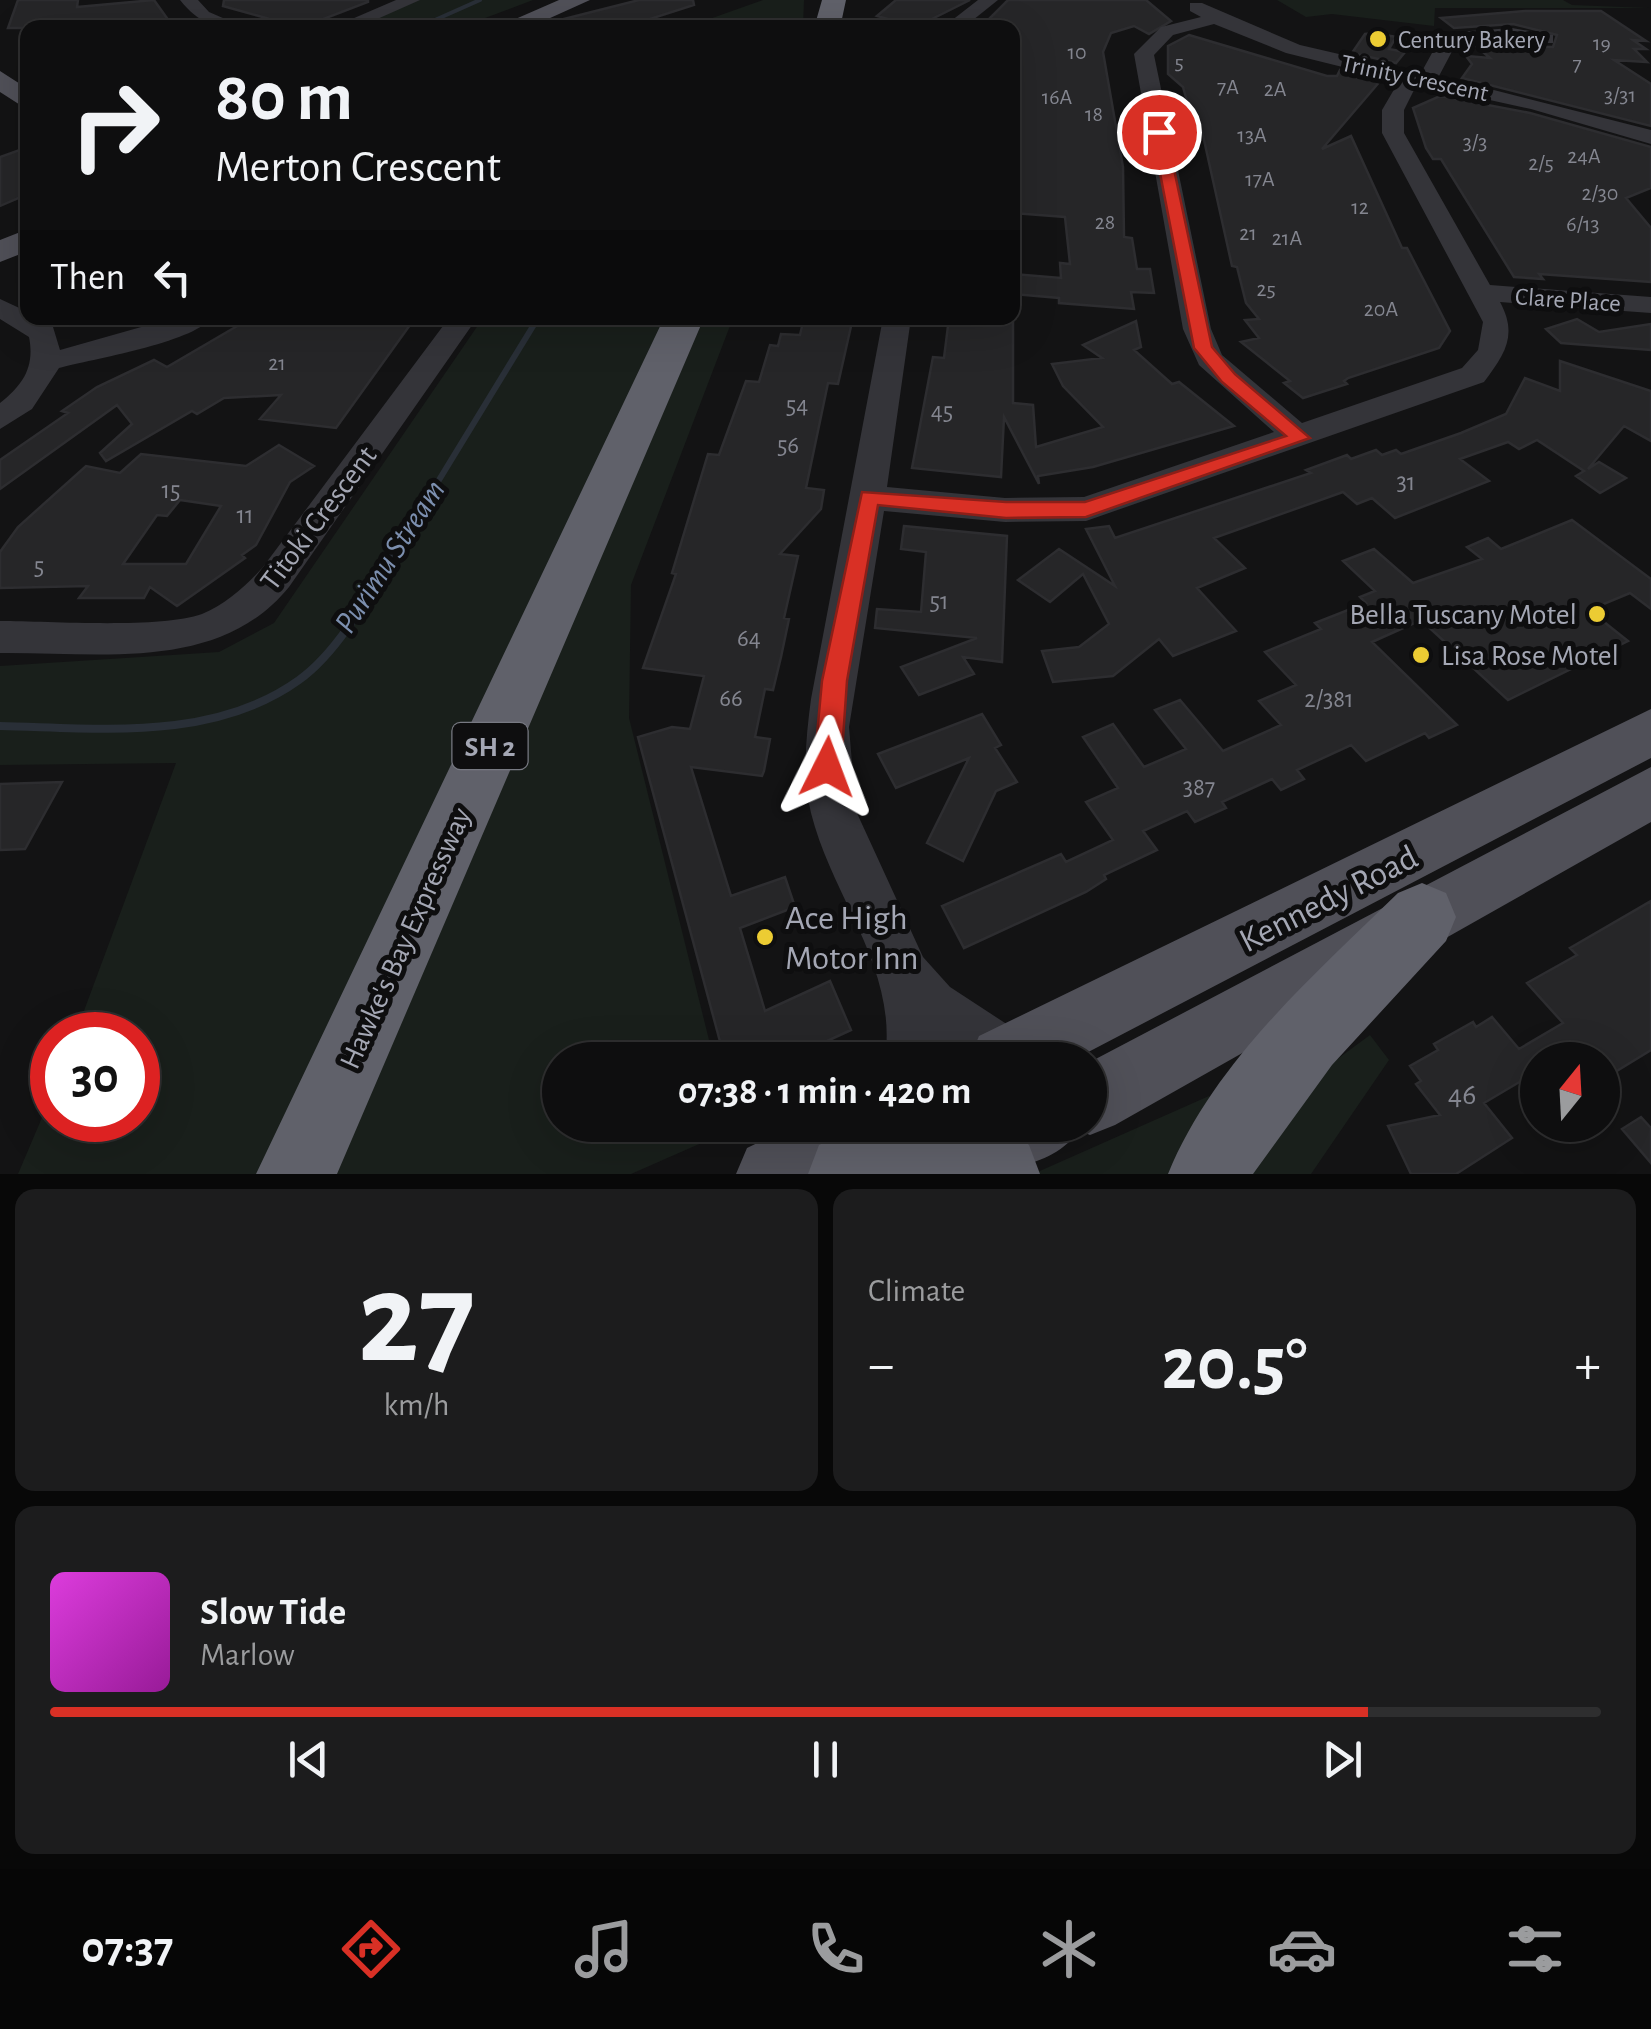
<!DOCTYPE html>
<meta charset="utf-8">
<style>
:root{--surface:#0e0e0f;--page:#1c1c1d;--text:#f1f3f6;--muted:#9b9c9e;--line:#2e2e2f;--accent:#d93025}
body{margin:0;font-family:"Alegreya Sans",sans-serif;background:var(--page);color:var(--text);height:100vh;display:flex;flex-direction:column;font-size:38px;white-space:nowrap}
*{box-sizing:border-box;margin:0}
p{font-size:32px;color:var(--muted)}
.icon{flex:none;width:55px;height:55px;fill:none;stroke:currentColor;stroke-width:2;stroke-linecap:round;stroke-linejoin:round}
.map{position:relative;height:1174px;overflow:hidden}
.panel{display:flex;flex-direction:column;gap:15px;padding:15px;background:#080808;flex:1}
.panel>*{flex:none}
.hud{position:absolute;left:20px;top:20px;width:1000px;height:305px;border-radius:20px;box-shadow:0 10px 40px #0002,0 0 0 2px var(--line);background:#0e0e0f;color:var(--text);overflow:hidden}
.needle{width:65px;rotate:18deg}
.fabs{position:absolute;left:1520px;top:1042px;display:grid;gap:20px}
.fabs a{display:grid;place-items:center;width:100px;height:100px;border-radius:50%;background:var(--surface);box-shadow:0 10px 40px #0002,0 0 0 2px var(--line);font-size:50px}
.speed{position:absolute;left:30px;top:1012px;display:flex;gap:20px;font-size:50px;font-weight:700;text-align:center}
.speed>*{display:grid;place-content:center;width:130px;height:130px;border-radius:50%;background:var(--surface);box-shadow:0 10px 40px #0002,0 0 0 2px var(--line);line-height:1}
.speed .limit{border:15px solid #d22;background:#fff;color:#111}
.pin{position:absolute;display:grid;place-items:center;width:85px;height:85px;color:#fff;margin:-42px;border:5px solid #fff;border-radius:50%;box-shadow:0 2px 10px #0007}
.me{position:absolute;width:110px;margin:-55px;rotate:3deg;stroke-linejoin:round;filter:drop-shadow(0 0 8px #0008)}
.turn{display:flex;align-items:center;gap:35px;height:210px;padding:0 30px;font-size:45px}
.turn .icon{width:130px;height:130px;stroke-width:2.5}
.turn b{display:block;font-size:70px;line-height:85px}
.then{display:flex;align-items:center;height:95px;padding:0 30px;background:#0003;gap:20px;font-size:38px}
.big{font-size:75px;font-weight:700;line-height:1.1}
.panel .tile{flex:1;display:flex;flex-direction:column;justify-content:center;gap:15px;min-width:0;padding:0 35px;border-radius:20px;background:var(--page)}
.panel .dial{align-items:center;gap:0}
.dial b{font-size:130px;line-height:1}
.song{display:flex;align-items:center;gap:30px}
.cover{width:120px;height:120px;border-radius:15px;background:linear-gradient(135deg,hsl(300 70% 55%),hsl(300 70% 35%))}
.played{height:10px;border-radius:5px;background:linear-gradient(90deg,var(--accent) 85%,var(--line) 85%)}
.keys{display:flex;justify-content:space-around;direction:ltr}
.heat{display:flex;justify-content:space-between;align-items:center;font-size:55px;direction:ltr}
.panel .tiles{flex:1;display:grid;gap:15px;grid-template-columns:1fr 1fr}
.tile:last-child{grid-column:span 2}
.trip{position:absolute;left:542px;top:1042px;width:565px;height:100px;border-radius:50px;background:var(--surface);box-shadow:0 10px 40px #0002,0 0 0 2px var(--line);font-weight:700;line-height:100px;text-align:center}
.menu{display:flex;height:160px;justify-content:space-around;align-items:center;background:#060606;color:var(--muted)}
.menu .icon{width:70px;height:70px}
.menu .active{color:var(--accent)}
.menu b{font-size:45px;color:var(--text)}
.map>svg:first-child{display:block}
.green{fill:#191f1b}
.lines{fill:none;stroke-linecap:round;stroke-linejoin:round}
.stream-far2{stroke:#292f37;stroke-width:4}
.stream-far1{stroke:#292f37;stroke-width:6}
.stream{stroke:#292f37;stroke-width:8}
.building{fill:#262628;stroke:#2d2d30;stroke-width:2.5;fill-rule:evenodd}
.minor{fill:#343439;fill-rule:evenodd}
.major{fill:#505058;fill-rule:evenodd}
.highway{fill:#60616a;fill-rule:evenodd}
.route{fill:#d93025;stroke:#8d1f18;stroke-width:2.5}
.poi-dot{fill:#eccc33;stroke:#0e0e0f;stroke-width:4}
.labels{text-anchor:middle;stroke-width:10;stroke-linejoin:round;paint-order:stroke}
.far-number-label{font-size:22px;fill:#848690}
.far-poi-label{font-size:25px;fill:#a4a7b4;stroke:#0e0e0f;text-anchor:start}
.far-street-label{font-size:25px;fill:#a4a7b4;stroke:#0e0e0f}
.number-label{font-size:25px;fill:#848690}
.shield{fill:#0e0e0f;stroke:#777982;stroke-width:2.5}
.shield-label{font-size:28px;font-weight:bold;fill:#a4a7b4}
.street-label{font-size:30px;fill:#a4a7b4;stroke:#0e0e0f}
.poi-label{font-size:30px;fill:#a4a7b4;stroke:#0e0e0f;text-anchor:end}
.near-number-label{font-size:30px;fill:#848690}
.water-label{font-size:32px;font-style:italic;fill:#7c8faf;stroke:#0e0e0f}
.near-street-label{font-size:35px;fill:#a4a7b4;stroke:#0e0e0f}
.near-poi-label{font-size:35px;fill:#a4a7b4;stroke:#0e0e0f;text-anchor:start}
</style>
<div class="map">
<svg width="1651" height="1174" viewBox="0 0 1651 1174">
<rect width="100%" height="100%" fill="#131314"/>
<!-- green -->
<path class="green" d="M413 0H533L461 27 348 28Z
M763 0H804L803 27H687Z
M1277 0H1563L1572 5 1649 8H1435L1434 26 1332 14 1306 17Z
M483 318H667L264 1174H18L52 1094V1120H138V1035H75L176 763 0 765V666L219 652 274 623Z
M704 318H733L631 585 629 718 714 1060H560V1125H730L731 1130 631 1174H332Z
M1370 1035 1389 1060 1311 1174H1227L1332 1063Z
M1209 1096 1218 1103 1185 1174H1033Z"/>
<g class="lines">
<!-- stream-far2 -->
<path class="stream-far2" d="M417 28 480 0"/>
<!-- stream-far1 -->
<path class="stream-far1" d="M406 534 538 318"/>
<!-- stream -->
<path class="stream" d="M0 726C99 728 213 742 299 680 344 648 378 578 407 531"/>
</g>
<!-- building -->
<path class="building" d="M18 0H78L77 7 154 0 174 28H8Z
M224 0H368V2L300 28H250L266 18 223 6Z
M639 0H693L694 5 622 28H552V22Z
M896 0H970L916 27 877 16Z
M1008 0H1146L1171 21 1149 34 1134 26 1111 33 1103 52 1123 167 1124 237 1132 238 1137 269H1150L1154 293 1131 292 1134 309 1059 303V298L1012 294V274L1061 278 1060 263 1070 264 1065 217 1012 213V28H980Z
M1525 11H1601L1646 41 1633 40 1646 49H1634L1647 62 1614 60 1651 84V126L1462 78 1472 64 1466 56 1490 58 1476 46 1553 47 1557 35 1513 24 1454 28 1441 18Z
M1374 33 1396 37 1389 49 1405 52 1396 63 1352 53 1365 34Z
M1189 35 1327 76H1337L1340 70 1381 80 1322 149 1351 136 1402 248H1407L1450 331 1439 348 1348 378 1344 381 1347 384 1303 398 1284 383 1290 381 1241 342 1259 338 1245 320 1259 319 1246 303 1237 267 1232 266 1202 131 1195 130 1183 87 1168 74V46Z
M1440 96 1530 113 1651 147V188L1626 198 1651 228V282L1539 274 1543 279 1514 277 1441 159H1433L1426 148 1413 108Z
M28 147V194L0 206V157Z
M251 318H415L336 428 260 419 281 395 224 398 197 414 192 411 106 461 100 453 132 424 117 405 0 489V460L68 413 62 411 97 387 154 360 167 367Z
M804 318 852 322 838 384 828 383 806 488 824 490 821 509 780 554 798 556 784 618 789 619 781 657 773 690 765 689 755 737 770 739 764 771 762 776 691 767 731 896 785 877 795 907 740 928 765 1011 830 981 851 1030 786 1060H725L638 737 672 727 690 729 704 676 643 668 676 574 672 573 708 454 719 455 746 381 759 382 770 345 778 346 781 334 800 335Z
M949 318H1013V403L1033 405 1036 447 1103 427 1063 386 1052 364 1102 358 1083 345 1136 321 1141 347 1134 350 1172 384 1179 382 1234 426 1093 467 1038 476 1039 484 1004 417 1001 477 912 468 933 357 944 358Z
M1577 319 1599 332 1651 324V350L1561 343 1546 329Z
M1560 361 1651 391V441L1624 426 1588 469 1599 462 1626 478 1600 493 1576 476 1584 471 1537 440 1519 449 1508 442 1460 459 1489 481 1395 518 1372 498 1357 504 1343 492 1214 538 1245 568 1197 588 1236 631 1173 656 1159 639 1113 676 1053 682 1042 651 1079 647 1109 624 1083 574 1050 602 1018 580 1059 549 1115 586 1086 529 1109 526 1115 538 1311 473 1306 470 1347 455 1351 459 1376 450 1382 455 1396 450 1401 454 1461 433 1506 414 1525 378 1560 391Z
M279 445 314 466 290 482 256 545 242 555 245 558 177 606 150 587 144 598H79L88 586 0 588V552L18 527 86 466 120 473 141 454 246 466ZM180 500 221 506 186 564H123L157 515 167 516Z
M1572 520 1651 579V609L1630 593 1589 610 1628 641 1508 700 1421 620 1372 642 1457 725 1429 738 1425 733 1366 761 1351 745 1297 770 1304 779 1281 790 1272 779 1222 802 1226 808 1195 822 1187 811 1143 831 1157 850 1104 875 1106 879 1086 892 964 948 942 906 1061 854 1066 862 1113 840 1086 802 1118 788 1083 737 1113 724 1144 767 1186 749 1155 710 1180 700 1223 751 1281 725 1259 701 1296 685 1265 652 1321 629 1315 623 1366 603 1360 597 1375 591 1343 561 1374 549 1413 583 1482 559 1467 547 1488 538 1501 549Z
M904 526 1007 536 1002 662 963 657 974 674 919 695 901 667 977 638 875 628 877 609 921 612 926 552 901 549Z
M982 714 1001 745 995 748 1017 782 996 791 963 861 927 843 969 758 896 788 878 754Z
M62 782 25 849 0 850V784Z
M1651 901V1050L1602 1080V1060H1578L1570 1051 1555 1060H1538V1071L1484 1103 1512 1138 1456 1174H1411L1388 1126 1440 1115 1416 1084 1421 1081 1410 1066 1438 1050 1434 1044 1473 1022 1476 1027 1492 1017 1519 1049 1563 1023 1527 983 1577 955 1570 948Z
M1641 1117 1651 1128V1163L1622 1129Z"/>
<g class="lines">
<!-- minor -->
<path class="minor" d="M180 0H198L209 12 246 28C216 28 199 24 180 0Z
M396 0H420L357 28H331Z
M978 0H998L963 28H942Z
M1190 3H1202L1300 45 1421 73 1443 33 1512 28 1553 35V43L1457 42 1439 76 1651 130V144L1531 109 1417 84 1404 110V133L1490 285 1651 297V313L1500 302C1518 335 1505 354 1484 382L1086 521 1005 522 884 511 849 727 856 811 923 957 950 987 1028 1038 1036 1057 967 1060 941 1042 939 1060H885C898 967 833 900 811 813 802 776 806 737 811 699L883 318H911L887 487 1005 498 1084 497 1274 432 1199 365 1183 329 1134 54 1161 27 1201 17 1190 11ZM1214 24 1286 53 1399 81 1382 110V133L1483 322 1478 350 1462 368 1302 423 1222 355 1211 329 1154 55 1173 35Z
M0 299 28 312V318L53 327 60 350 173 318H211C192 343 92 359 59 368L32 409 0 429V403C23 385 35 367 29 337L0 319Z
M449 318H477L289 587C219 673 100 652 0 653V621C49 621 160 629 202 614 226 604 246 586 263 567Z"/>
<!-- major -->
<path class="major" d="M559 0H590L528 28H495Z
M0 71 28 89V110L0 92Z
M28 229V251L0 262V240Z
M1651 709V758L1073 1060H969L979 1036Z
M1651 767V822L1115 1125 1090 1135 1078 1130C1053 1174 971 1174 917 1174L928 1148 972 1125H1090V1062Z
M795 1125H907L896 1150 849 1174H736L747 1148Z"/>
<!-- highway -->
<path class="highway" d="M822 0H846L840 28H814Z
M664 318H704L337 1174H256Z
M1422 883 1446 893 1456 917 1446 941 1332 1065 1253 1174H1168C1214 1062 1313 976 1398 893Z
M861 1125H1009L1029 1145 1040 1174H808L819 1145Z"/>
</g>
<!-- route -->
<path class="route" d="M1159 129 1166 132 1212 347 1235 374 1310 438 1086 517 1006 518 878 505 847 681 841 767 837 776H818L814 767 822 681 862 492 1006 502H1085L1286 436 1222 382 1194 348 1152 132Z"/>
<!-- markers -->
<g class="poi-dot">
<circle cx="1378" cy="39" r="10"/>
<circle cx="1597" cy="614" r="10"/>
<circle cx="1421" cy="655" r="10"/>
<circle cx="765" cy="937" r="10"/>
</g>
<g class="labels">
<!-- far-number labels -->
<g class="far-number-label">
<text x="1602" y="50">19</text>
<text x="1077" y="59">10</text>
<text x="1179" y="69">5</text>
<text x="1577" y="71">7</text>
<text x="1228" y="94">7A</text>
<text x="1275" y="96">2A</text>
<text x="1620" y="102">3/31</text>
<text x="1057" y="104">16A</text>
<text x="1094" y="121">18</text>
<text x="1252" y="142">13A</text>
<text x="1475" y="149">3/3</text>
<text x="1584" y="163">24A</text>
<text x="1541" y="170">2/5</text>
<text x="1260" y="186">17A</text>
<text x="1600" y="200">2/30</text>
<text x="1360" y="214">12</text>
<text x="1105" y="229">28</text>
<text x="1583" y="231">6/13</text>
<text x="1248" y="240">21</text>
<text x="1287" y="245">21A</text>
<text x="1266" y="296">25</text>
<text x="1381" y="316">20A</text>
<text x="277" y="370">21</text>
</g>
<!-- far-poi labels -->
<g class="far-poi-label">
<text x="1398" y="48">Century Bakery</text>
</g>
<!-- far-street labels -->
<g class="far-street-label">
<text transform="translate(1415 77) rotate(12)" y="9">Trinity Crescent</text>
<text transform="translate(1568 299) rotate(4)" y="9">Clare Place</text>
</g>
<!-- number labels -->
<g class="number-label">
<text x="797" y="413">54</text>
<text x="942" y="419">45</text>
<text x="788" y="453">56</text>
<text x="1406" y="490">31</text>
<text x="171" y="498">15</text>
<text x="245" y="523">11</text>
<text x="39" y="574">5</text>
<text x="939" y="609">51</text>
<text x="749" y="646">64</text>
<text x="731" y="706">66</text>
<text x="1329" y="707">2/381</text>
<text x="1199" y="795">387</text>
</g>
<!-- shield labels -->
<rect class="shield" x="452.5" y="723" width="75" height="46" rx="8"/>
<g class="shield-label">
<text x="490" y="756">SH 2</text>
</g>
<!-- street labels -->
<g class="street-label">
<text transform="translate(318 518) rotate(-53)" y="10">Titoki Crescent</text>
<text transform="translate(405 938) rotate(-66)" y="10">Hawke's Bay Expressway</text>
</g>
<!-- poi labels -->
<g class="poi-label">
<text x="1577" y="624">Bella Tuscany Motel</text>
<text x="1441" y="665" text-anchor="start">Lisa Rose Motel</text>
</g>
<!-- near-number labels -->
<g class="near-number-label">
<text x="1462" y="1104">46</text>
</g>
<!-- water labels -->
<g class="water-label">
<text transform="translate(389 556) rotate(-57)" y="11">Purimu Stream</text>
</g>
<!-- near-street labels -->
<g class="near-street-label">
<text transform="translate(1328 898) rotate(-27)" y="12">Kennedy Road</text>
</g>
<!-- near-poi labels -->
<g class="near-poi-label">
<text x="785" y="929">Ace High<tspan x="785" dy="40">Motor Inn</tspan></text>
</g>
</g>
</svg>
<div class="fabs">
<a><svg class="needle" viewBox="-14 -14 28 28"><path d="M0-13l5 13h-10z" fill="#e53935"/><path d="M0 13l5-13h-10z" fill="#9b9c9e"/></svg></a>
</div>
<div class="speed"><div class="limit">30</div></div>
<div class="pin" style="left:1159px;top:132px;background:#d93025"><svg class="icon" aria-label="arrive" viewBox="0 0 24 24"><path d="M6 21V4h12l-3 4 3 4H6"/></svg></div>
<svg class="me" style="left:827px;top:767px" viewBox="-20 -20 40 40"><path d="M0-17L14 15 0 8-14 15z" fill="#d93025" stroke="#fff" stroke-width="4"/></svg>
<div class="trip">07:38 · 1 min · 420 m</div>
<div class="hud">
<div class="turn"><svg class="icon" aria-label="right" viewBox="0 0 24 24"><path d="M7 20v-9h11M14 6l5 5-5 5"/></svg><div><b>80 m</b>Merton Crescent</div></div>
<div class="then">Then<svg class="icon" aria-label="left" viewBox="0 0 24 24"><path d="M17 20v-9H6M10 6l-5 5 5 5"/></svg></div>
</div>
</div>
<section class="panel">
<div class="tiles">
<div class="tile dial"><b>27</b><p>km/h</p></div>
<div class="tile"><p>Climate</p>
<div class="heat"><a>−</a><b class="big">20.5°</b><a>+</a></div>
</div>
<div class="tile">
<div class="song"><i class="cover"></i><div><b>Slow Tide</b><p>Marlow</p></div></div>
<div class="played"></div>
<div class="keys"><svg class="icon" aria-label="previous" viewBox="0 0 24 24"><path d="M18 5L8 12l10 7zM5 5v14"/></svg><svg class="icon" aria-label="pause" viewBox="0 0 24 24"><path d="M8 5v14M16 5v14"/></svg><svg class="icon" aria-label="next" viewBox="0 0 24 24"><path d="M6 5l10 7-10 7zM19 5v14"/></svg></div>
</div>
</div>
</section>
<nav class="menu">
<b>07:37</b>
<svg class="icon active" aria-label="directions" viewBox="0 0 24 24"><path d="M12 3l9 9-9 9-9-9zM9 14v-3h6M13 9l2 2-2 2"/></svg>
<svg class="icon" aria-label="music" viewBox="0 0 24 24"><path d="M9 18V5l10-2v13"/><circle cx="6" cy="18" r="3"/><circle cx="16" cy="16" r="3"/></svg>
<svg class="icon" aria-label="phone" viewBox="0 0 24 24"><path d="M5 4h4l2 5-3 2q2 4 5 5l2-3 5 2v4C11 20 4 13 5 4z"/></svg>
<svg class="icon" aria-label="climate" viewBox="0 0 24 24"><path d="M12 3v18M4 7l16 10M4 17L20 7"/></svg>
<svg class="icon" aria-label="car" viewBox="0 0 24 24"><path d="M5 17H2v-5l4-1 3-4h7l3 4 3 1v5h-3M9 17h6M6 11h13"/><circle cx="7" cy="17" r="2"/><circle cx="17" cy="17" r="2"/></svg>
<svg class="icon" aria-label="filters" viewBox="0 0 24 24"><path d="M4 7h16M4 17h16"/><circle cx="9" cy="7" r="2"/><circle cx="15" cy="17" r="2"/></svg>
</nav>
